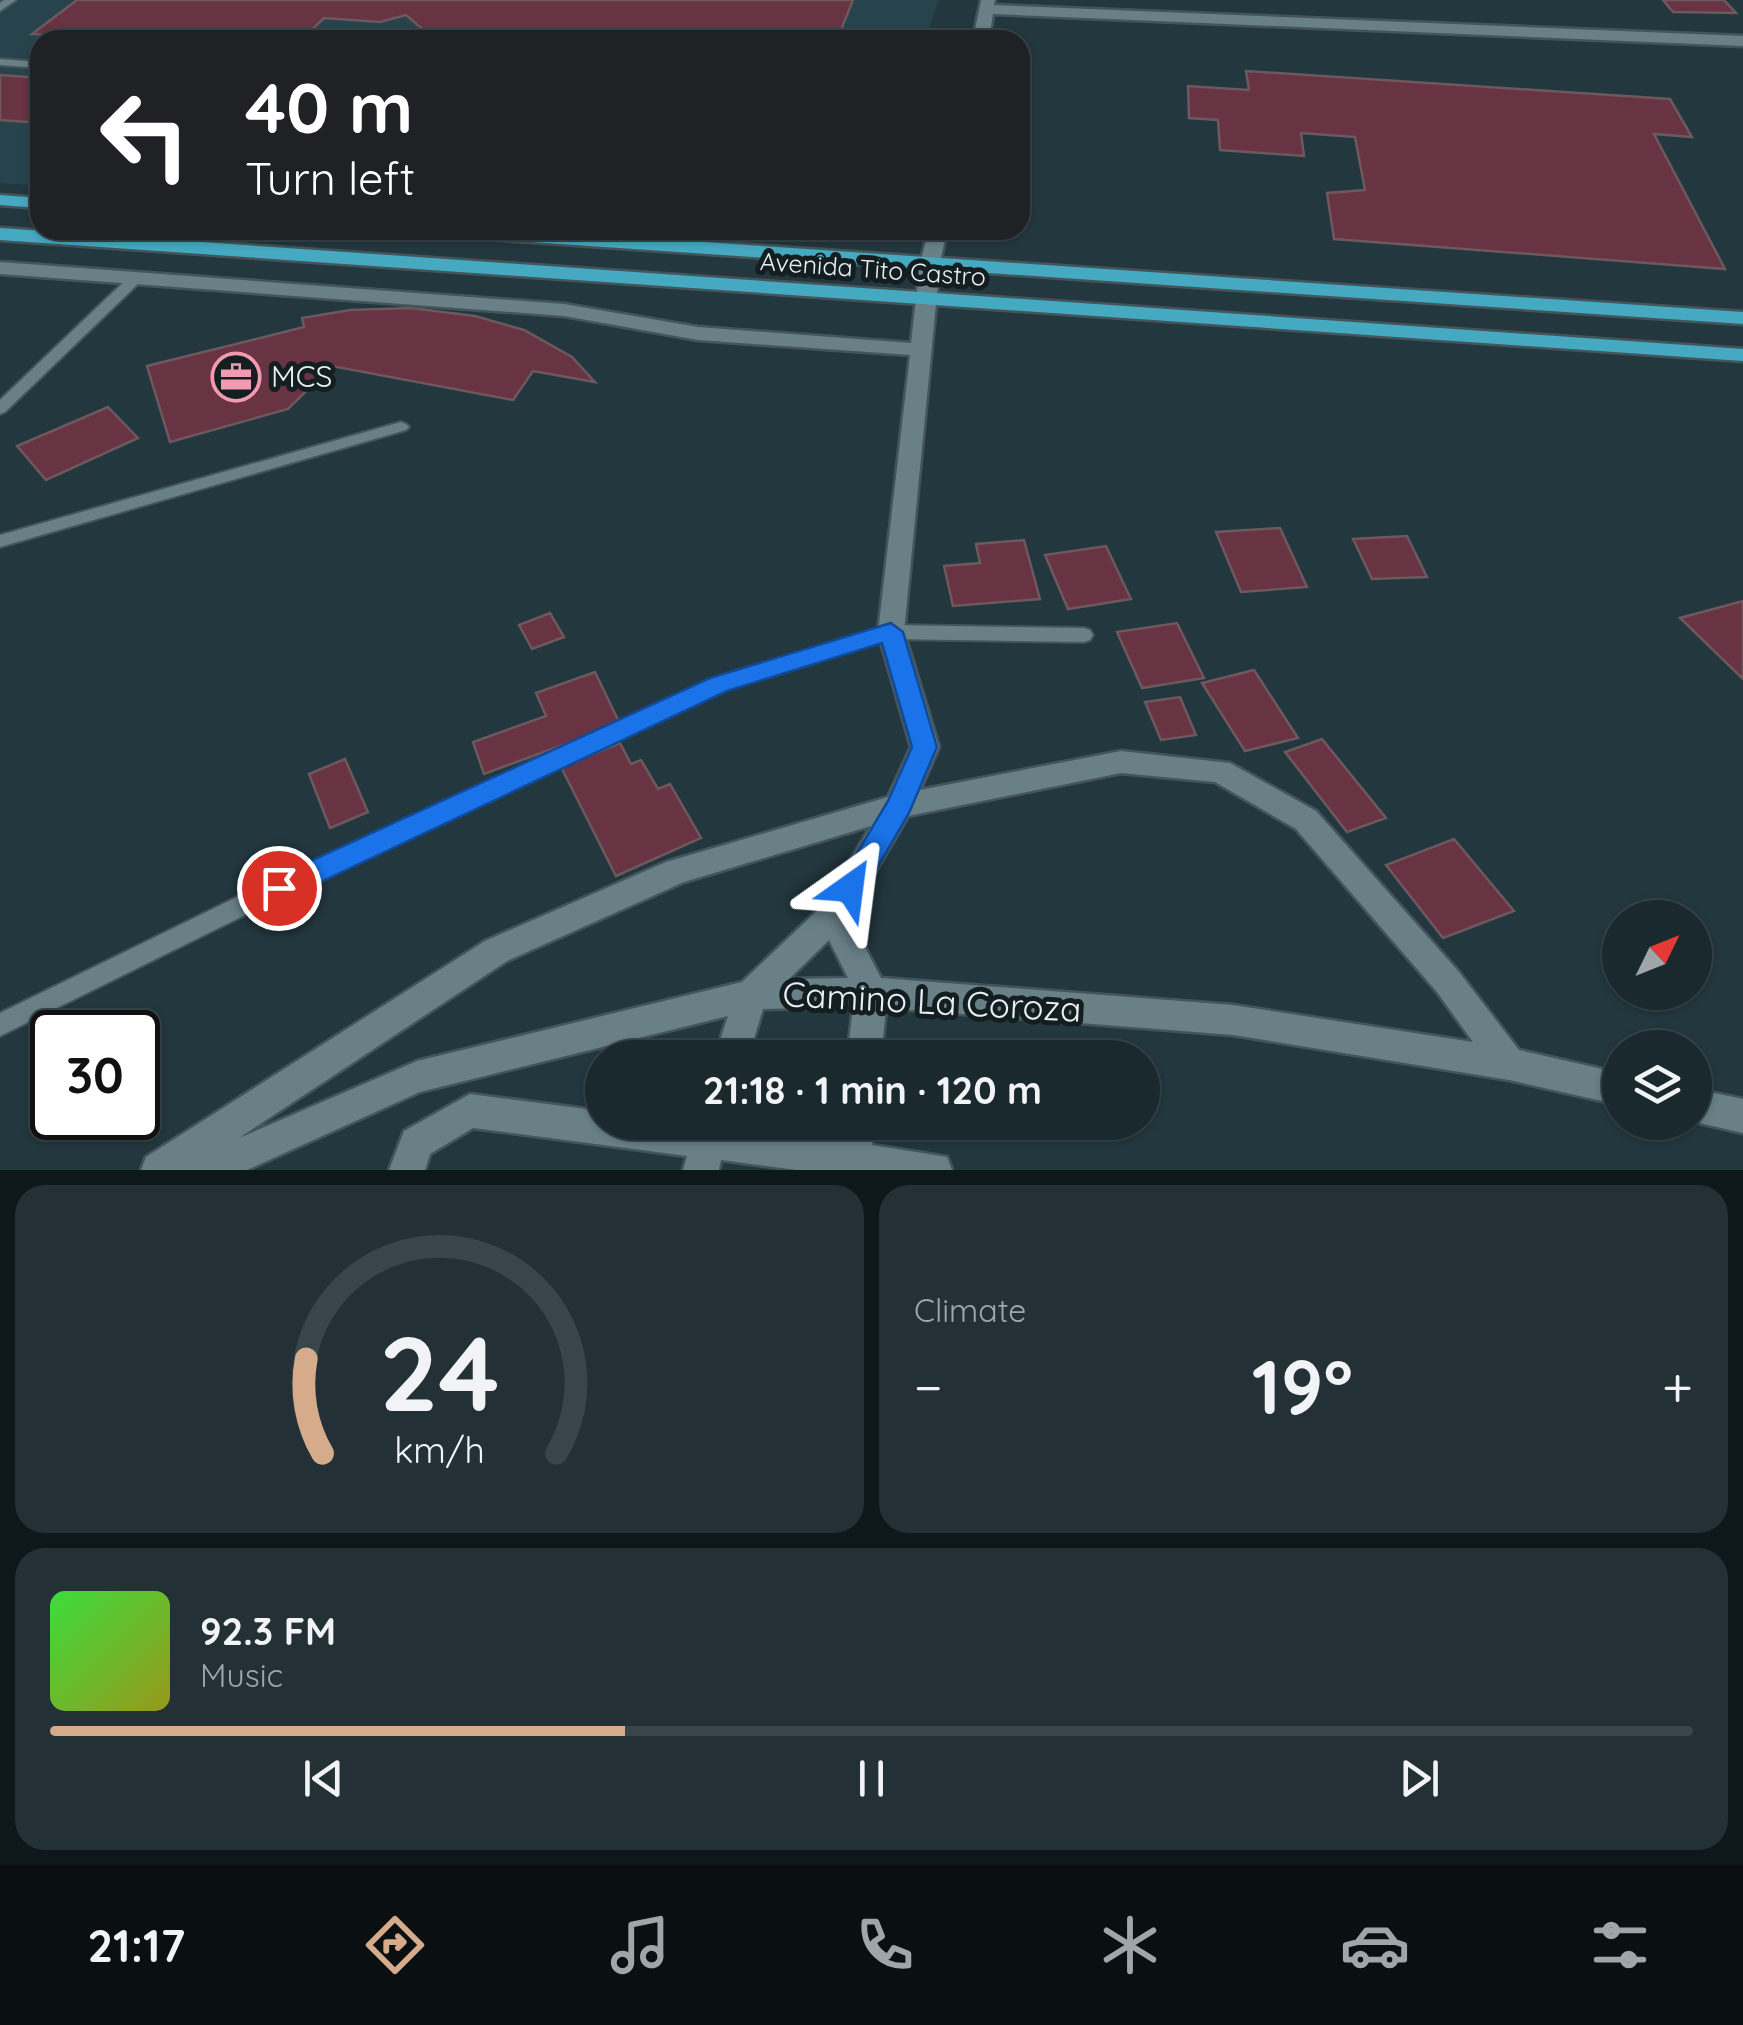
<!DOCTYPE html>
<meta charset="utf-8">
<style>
:root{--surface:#1a292e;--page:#233136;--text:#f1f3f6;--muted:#9fa6aa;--line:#38454a;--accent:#d6ab8b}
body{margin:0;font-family:Quicksand,sans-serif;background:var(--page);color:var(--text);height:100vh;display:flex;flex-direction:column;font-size:38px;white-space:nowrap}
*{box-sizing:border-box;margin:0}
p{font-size:32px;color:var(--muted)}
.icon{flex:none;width:55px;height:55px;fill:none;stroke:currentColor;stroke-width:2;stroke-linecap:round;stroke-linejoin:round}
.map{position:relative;height:1170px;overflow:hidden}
.side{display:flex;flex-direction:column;gap:15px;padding:15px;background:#0e1719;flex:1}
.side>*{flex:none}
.banner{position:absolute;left:30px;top:30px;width:1000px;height:210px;border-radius:30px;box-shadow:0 2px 8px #0004,0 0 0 2px var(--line);background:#202124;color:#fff;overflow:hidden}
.needle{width:65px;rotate:47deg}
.buttons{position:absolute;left:1602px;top:900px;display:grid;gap:20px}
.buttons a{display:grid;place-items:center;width:110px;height:110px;border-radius:50%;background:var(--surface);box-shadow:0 2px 8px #0004,0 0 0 2px var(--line);font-size:50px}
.speed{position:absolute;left:30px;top:1010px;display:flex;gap:20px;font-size:50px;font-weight:700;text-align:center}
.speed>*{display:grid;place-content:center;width:130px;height:130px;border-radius:50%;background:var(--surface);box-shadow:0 2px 8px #0004,0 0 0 2px var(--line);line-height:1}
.speed .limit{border:5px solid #111;border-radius:15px;background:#fff;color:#111}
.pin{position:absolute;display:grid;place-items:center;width:85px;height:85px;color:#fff;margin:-42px;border:5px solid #fff;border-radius:50%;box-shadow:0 2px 10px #0007}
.me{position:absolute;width:110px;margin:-55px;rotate:31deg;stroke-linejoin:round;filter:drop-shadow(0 0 8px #0008)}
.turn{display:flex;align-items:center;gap:35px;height:210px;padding:0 50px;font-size:45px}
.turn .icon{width:130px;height:130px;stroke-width:2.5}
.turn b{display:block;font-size:70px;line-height:85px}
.big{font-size:75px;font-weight:700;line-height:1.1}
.side .card{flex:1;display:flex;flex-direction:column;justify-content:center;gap:15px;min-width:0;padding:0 35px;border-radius:30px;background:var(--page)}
.side .dial{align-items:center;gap:0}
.dial svg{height:260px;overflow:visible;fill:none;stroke:var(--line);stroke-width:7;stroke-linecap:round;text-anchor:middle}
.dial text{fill:var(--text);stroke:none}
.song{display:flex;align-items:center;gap:30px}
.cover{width:120px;height:120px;border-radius:15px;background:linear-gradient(135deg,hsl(120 70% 55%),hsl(60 70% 35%))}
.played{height:10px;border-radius:5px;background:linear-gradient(90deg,var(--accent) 35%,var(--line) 35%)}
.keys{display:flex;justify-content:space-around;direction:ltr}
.heat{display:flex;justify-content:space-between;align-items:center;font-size:55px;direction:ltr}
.side .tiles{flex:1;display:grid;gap:15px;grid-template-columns:1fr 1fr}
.card:last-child{grid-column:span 2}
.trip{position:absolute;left:585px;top:1040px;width:575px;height:100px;border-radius:50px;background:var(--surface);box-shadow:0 2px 8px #0004,0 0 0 2px var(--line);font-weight:700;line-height:100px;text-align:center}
.dock{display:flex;height:160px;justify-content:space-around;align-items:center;background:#0a1012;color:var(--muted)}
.dock .icon{width:70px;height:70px}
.dock .on{color:var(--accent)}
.dock b{font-size:45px;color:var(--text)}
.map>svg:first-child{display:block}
.built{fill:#27444d}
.building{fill:#683342;stroke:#6d585d;stroke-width:2.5}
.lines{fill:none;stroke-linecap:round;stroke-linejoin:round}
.lane-casing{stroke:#43555a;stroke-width:4}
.street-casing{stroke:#43555a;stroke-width:5}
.primary-casing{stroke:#43555a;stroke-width:5}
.lane{fill:#698087;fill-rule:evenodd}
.street{fill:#698087;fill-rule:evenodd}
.primary{fill:#46a9c2;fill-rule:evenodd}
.route{fill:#1a73e8;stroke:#114b97;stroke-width:2.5}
.labels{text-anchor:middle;stroke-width:10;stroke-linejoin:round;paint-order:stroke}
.far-street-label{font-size:25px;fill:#e4f0f4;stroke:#141d20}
.poi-label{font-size:30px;fill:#e4f0f4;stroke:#141d20;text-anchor:start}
.near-street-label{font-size:35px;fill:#e4f0f4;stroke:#141d20}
</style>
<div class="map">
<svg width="1743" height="1170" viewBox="0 0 1743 1170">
<rect width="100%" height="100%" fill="#22373e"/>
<!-- built -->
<path class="built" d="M0 0H938L926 40H40V186L0 183Z
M690 230H869L866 242Z"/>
<!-- building -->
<path class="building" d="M77 0H853L837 40H435L406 15 380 22 324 18 301 40H123L32 34Z
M1663 0H1724L1736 13 1673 12Z
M1246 71 1670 99 1692 137 1654 134 1725 269 1334 239 1327 193 1365 190 1355 137 1301 133 1304 156 1220 150 1218 120 1189 118 1188 86 1249 90Z
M0 75 40 78V123L0 120Z
M411 308 475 316 524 330 572 357 595 382 533 371 513 400 332 366 288 409 170 442 147 366 304 327 302 318 350 310Z
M108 407 138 438 46 480 17 446Z
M1280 528 1307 587 1241 592 1216 532Z
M1407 536 1427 577 1372 579 1353 539Z
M1024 540 1040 599 953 606 944 566 980 563 976 544Z
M1106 546 1131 599 1068 609 1045 555Z
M1743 601V679L1680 618Z
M550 613 564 637 532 649 519 625Z
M1177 623 1204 678 1142 688 1117 632Z
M1254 670 1298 738 1245 751 1202 683Z
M595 672 620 724 484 774 473 742 546 716 536 693Z
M1180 697 1196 735 1161 740 1145 702Z
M1322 739 1386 818 1347 832 1285 752Z
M620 743 631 764 641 760 658 789 670 784 701 838 616 876 561 767Z
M345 759 368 812 330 828 309 774Z
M1454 839 1514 911 1443 938 1386 865Z"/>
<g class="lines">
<!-- lane casing -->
<g class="lane-casing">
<path id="lane" d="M4 0H16L0 11V3Z
M0 59 40 62V68L0 65Z
M136 274 143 278 141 281 5 412 0 414V400L131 275Z
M401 422 406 424 409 427 406 430 0 547V535Z
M891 625 1084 628 1090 630 1093 635 1090 640 1084 642 891 639 725 690 253 911 0 1036V1013L237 897 712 680Z"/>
</g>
<!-- street casing -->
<g class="street-casing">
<path id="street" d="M981 0H995L994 5 1743 36V46L993 14 989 40H973Z
M929 230H947L940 263 904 632 939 747 920 790 1121 751 1230 763 1316 811 1459 972 1519 1050 1620 1073V1105L1509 1080 1233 1035 886 1008 881 1058H847L853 1007 763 1009 748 1058H714L728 1016 420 1092 247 1170H141L146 1157 485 941 666 862 888 797 911 747 878 632 910 355 698 340 564 316 0 274V262L564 304 698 327 911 343 920 263ZM1121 773 1215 782 1296 829 1437 992 1473 1042 1233 1005 881 978 849 917 908 816ZM871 826 822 906 742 982 417 1061 239 1138 507 961 684 882ZM829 940 848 978 789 979Z
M1695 1089 1743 1099V1133L1695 1122Z
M470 1094 602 1111V1122H730L729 1127 838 1140 840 1122H874L872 1145 947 1157 952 1170H797L721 1160 719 1170H683L687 1156 473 1128 430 1154 425 1170H389L404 1131Z"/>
</g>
<!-- primary casing -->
<g class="primary-casing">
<path id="primary" d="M0 195 40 198V208L0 205Z
M0 228 1743 349V361L0 240Z
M433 230H525L1743 312V324L442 236Z"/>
</g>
<!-- lane -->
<use href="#lane" class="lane"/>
<!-- street -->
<use href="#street" class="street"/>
<!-- primary -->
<use href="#primary" class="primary"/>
</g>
<!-- route -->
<path class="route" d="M891 623 903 632 937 747 909 813 860 897H840L836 888 888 801 912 747 882 643 727 691 289 897H269L265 888 269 880 710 678Z"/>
<!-- icons -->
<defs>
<g id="office-ring" transform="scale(2.5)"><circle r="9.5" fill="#141d20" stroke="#f29ab0" stroke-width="1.5"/><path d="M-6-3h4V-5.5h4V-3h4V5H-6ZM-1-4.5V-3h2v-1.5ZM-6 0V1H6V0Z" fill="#f29ab0"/></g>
</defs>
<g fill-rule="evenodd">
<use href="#office-ring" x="236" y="377"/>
</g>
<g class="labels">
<!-- far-street labels -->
<g class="far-street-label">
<text transform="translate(873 269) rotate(4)" y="9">Avenida Tito Castro</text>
</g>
<!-- poi labels -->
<g class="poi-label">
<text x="271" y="387">MCS</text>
</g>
<!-- near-street labels -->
<g class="near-street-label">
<text transform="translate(932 1002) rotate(3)" y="12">Camino La Coroza</text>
</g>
</g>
</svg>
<div class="buttons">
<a><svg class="needle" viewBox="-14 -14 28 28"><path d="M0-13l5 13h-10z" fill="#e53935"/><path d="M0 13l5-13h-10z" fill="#9fa6aa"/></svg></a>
<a><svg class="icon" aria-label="layers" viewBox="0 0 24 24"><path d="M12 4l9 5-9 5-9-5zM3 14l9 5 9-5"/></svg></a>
</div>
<div class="speed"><div class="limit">30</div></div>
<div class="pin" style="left:279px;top:888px;background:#d93025"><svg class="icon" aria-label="arrive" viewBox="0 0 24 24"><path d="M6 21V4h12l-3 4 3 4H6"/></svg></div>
<svg class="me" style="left:850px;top:888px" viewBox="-20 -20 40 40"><path d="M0-17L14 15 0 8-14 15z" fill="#1a73e8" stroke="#fff" stroke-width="4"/></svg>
<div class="trip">21:18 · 1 min · 120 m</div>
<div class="banner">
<div class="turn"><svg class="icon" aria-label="left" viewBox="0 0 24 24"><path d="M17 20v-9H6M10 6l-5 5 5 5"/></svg><div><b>40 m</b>Turn left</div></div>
</div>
</div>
<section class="side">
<div class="tiles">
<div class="card dial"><svg viewBox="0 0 100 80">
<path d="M14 69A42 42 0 1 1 86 69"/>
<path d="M14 69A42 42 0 0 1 9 40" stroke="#d6ab8b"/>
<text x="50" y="56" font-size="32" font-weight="700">24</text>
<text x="50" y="72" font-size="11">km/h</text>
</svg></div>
<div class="card"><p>Climate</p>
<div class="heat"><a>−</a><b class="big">19°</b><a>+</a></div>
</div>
<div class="card">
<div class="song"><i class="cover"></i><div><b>92.3 FM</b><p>Music</p></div></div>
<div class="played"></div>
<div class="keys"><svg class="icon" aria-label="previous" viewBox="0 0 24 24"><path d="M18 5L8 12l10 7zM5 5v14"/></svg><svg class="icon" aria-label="pause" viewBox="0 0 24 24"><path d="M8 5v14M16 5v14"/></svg><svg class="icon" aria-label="next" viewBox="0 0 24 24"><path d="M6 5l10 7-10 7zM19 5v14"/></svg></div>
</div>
</div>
</section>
<nav class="dock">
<b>21:17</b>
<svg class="icon on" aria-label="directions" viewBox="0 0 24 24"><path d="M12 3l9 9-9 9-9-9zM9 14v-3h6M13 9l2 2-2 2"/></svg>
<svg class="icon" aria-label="music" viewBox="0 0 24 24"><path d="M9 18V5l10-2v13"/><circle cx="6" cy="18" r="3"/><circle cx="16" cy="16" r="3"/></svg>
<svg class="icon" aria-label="phone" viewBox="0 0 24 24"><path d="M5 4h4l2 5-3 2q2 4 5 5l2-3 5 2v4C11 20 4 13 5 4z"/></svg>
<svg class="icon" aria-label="climate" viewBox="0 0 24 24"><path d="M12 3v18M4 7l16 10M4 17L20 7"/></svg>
<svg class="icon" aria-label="car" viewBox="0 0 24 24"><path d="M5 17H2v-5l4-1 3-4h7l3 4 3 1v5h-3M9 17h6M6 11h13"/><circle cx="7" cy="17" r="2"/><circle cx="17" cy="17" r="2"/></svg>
<svg class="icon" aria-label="filters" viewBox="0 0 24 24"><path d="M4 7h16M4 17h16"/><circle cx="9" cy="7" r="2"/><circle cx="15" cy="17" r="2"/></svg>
</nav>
